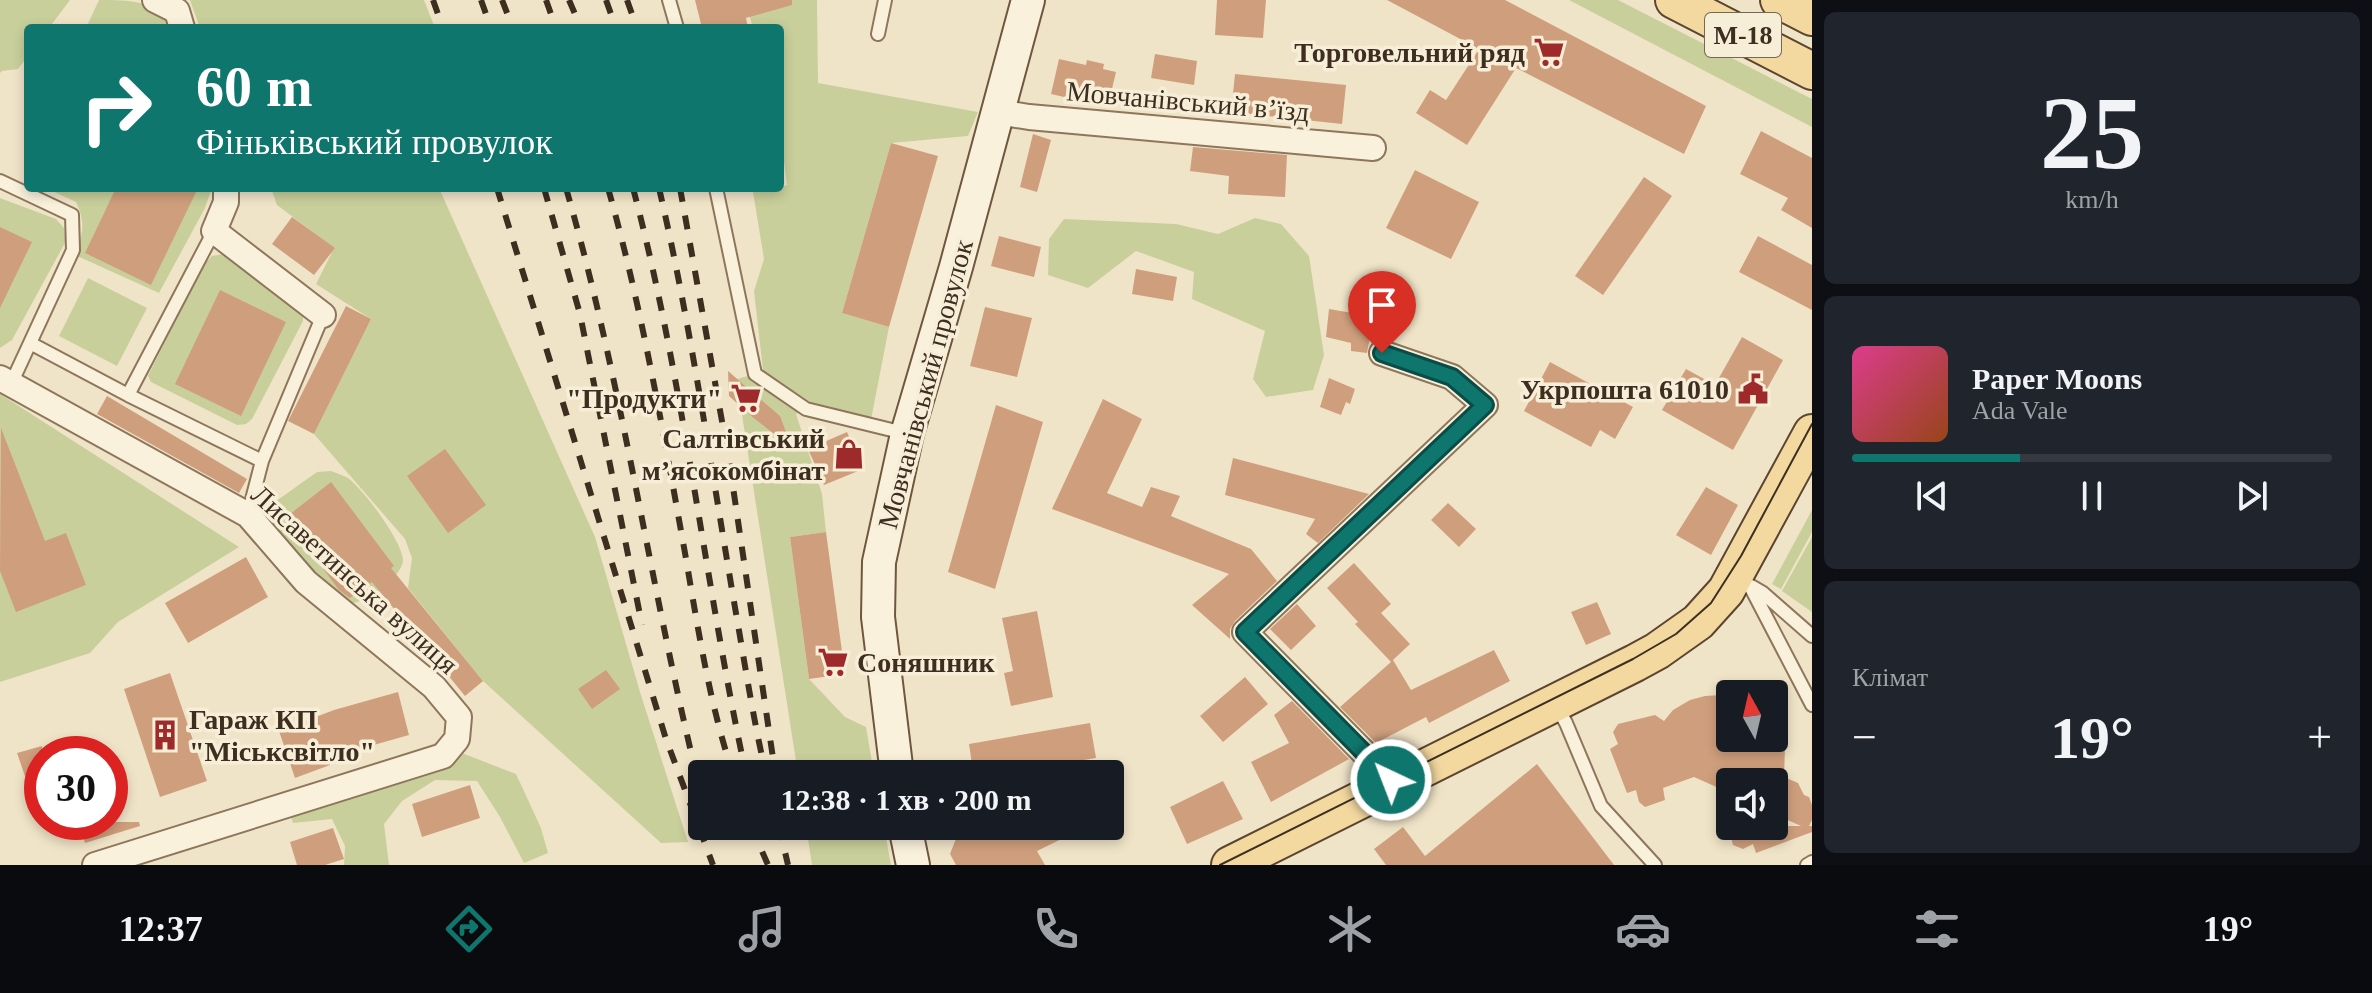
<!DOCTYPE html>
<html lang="uk">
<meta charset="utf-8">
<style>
:root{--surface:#171b24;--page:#20242c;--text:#f1f3f6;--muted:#9ea1a6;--line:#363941;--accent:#0f766e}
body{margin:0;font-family:Georgia,serif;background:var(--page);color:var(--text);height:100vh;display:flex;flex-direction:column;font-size:30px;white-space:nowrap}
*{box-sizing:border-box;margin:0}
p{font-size:26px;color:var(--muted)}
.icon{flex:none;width:44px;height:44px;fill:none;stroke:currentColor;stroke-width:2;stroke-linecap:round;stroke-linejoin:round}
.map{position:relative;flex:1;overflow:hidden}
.details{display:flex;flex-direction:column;gap:12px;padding:12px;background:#0d0f14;width:560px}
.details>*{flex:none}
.top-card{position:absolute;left:24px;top:24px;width:760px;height:168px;border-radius:8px;box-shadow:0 4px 12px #0003;background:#0f766e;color:#fff;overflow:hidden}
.needle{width:52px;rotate:352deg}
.tools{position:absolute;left:1716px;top:680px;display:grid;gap:16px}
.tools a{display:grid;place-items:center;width:72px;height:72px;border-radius:8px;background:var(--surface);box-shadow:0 4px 12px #0003;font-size:40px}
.speed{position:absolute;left:24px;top:736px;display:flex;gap:16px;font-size:40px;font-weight:700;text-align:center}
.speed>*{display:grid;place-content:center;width:104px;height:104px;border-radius:50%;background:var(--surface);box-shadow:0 4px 12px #0003;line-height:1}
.speed .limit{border:12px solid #d22;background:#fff;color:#111}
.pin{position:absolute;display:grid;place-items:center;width:68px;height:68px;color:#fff;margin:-82px -34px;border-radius:50% 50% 50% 0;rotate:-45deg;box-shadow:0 0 8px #0007}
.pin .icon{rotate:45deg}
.me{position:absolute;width:88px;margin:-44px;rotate:317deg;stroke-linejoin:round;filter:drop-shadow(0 0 6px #0008)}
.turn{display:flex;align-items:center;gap:28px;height:168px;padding:0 40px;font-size:36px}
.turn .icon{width:104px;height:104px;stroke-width:2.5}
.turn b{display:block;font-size:56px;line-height:68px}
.big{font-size:60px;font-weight:700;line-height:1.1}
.details .card{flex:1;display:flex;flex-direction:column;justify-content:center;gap:12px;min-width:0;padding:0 28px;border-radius:12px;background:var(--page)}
.details .dial{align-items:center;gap:0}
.dial b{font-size:104px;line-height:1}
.song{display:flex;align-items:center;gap:24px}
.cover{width:96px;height:96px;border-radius:12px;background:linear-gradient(135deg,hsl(330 70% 55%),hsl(20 70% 35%))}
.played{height:8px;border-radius:4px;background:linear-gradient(90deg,var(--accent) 35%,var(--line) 35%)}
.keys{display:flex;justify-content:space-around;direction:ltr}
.heat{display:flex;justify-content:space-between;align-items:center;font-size:44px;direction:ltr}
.trip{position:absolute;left:688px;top:760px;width:436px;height:80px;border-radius:8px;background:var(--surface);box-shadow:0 4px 12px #0003;font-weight:700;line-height:80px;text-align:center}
.menu{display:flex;height:128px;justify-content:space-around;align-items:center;background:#090b0e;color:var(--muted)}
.menu .icon{width:56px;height:56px}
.menu .current{color:var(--accent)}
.menu b{font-size:36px;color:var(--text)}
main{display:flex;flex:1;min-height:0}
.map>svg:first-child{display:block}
.green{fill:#c9cf9b}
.building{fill:#cf9f7d}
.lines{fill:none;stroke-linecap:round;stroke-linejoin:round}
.lane-casing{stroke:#8d765c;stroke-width:16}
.street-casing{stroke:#8d765c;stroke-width:28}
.secondary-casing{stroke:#6f573f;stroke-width:36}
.primary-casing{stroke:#5b4430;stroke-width:40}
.lane{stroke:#faf1dc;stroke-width:12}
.street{stroke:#faf1dc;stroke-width:24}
.secondary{stroke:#faf1dc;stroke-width:32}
.primary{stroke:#f3d9a0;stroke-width:36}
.tram{stroke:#3d2e20;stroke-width:2}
.rail{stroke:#3d2e20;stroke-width:6;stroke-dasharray:14 14;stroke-linecap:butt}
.route-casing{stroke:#0a4d48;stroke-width:20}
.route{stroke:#0f766e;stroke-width:14}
.labels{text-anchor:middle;stroke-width:7;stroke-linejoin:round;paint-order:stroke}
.shield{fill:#f7eed8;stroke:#756857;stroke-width:2}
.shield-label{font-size:26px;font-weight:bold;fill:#3d2e20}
.poi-label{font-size:28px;font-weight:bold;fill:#3d2e20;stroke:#f7eed8;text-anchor:end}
.street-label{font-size:28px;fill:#3d2e20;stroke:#f7eed8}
</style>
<main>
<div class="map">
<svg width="1812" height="865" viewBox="0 0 1812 865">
<rect width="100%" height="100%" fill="#f0e4c8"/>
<!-- green -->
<path class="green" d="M0 0H70L49 28H28V56L18 69 2 71 0 73Z
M99 0C130 0 157 0 173 28H86Z
M190 0H424L435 28H200Z
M745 0H817L818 83 978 112 968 136 891 143 842 313 889 327 870 425 806 409 796 414 822 494 826 532 790 537 809 679 845 717 866 727 874 774H798L742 415 747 413 779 416 737 379 755 374 764 379 754 291 764 259 753 192 780 188 787 185 780 130V28H753Z
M1569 0H1618L1812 99V127Z
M46 188H212L205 208 159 293 75 255C83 233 86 224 76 202Z
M271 188H439L595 537 640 692 688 842 661 843 483 681 408 588 412 558 405 539 314 434 371 319 316 284 334 248 277 205Z
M0 198 56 219 64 228 66 241 12 340 0 348Z
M1255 218 1281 224 1309 256 1324 355 1313 390 1266 397 1253 379 1265 331 1192 299 1194 272 1136 251 1088 288 1048 275 1049 239 1064 219 1176 224 1218 234Z
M223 254 303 313V321L252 419 246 424 237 425 151 382 148 376 203 265 212 256Z
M88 278 147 308 117 366 59 336Z
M0 394 239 547 118 622 90 653 0 682Z
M331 471C336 473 343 475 348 478 364 490 402 541 403 560 403 577 359 612 343 601 336 597 330 590 325 584 304 564 287 542 269 518L272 504 317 472Z
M1812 510V532L1781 589 1772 584Z
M1812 537V612L1782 591Z
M436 743 516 774 541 828 548 853 524 863 500 817 477 781 435 780 402 801 384 824 389 865H344L345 846 332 819 293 823 287 804 293 790Z
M806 826H884L891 865H812Z"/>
<!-- building -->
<path class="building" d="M695 0H792V5L746 18 748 28H702Z
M1217 0H1266L1263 38 1215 35Z
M1387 0H1505L1706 106 1684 154 1516 68 1467 145 1416 113 1430 90 1446 100 1479 49Z
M1155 54 1197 61 1194 85 1151 78Z
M1059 59 1086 65 1087 60 1104 64 1103 69 1116 72 1111 93 1102 91 1099 105 1051 94Z
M1235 74 1346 85 1342 124 1231 112Z
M1761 131 1812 158V228L1781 210 1788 198 1740 174Z
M1033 134 1051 140 1037 192 1020 187Z
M891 143 938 156 889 327 842 313Z
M1193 147 1287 155 1285 197 1228 194 1229 176 1190 171Z
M1415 170 1479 202 1451 259 1386 228Z
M1644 177 1672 196 1603 295 1575 276Z
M116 188H198L151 285 85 253Z
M292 217 335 248 314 275 272 244Z
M0 227 32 242 0 308Z
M999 236 1041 247 1034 277 991 266Z
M1758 236 1812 265V310L1739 272Z
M1136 269 1177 277 1173 301 1132 294Z
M220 290 286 322 241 416 175 384Z
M346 306 371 319 314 434 288 421Z
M985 307 1032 318 1017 377 970 366Z
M1329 309 1364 315 1362 323 1372 326 1367 353 1351 351V343L1326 337Z
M1742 337 1783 360 1733 450 1662 410 1686 369 1715 385Z
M1550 362 1633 407 1615 439 1600 430 1591 447 1524 411Z
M728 371 780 416 792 448 750 415 729 396Z
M1329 378 1355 389 1350 404 1346 402 1341 415 1320 407Z
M107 396 247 479 239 493 97 414Z
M1103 399 1142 419 1107 493 1142 507 1151 487 1180 496 1171 516 1251 549 1277 581 1235 621 1230 629V639L1192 605 1229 574 1052 509Z
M996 405 1043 422 995 589 948 572Z
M1 428 45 541 66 533 86 585 16 612 0 571Z
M847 432 863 469 824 485 808 449Z
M445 449 486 505 448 533 407 476Z
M1233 458 1369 494 1318 543 1306 534 1315 519 1225 495Z
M331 482 394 566 391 568 483 681 465 696 372 582 350 598 339 590 285 518Z
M1706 487 1738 505 1711 555 1676 535Z
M1448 503 1476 529 1459 547 1431 520Z
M826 532 845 674 809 679 790 537Z
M246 557 268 597 188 643 165 603Z
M1354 563 1391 604 1381 613 1410 644 1393 660 1411 690 1494 650 1510 681 1429 723 1426 717 1376 743 1340 707 1391 662 1355 624 1358 622 1327 588Z
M1597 602 1611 634 1586 645 1571 612Z
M1297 604 1316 626 1291 650 1270 629Z
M1037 611 1053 697 1011 706 1004 673 1013 671 1002 618Z
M606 670 620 689 592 709 578 689Z
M170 673 207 781 160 797 124 689Z
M1245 677 1268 704 1223 742 1200 716Z
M398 692 409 735 328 758 330 765 295 778 279 731 334 710Z
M1721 695 1730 696V738H1782L1785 748 1784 777 1798 783 1804 795 1809 797 1812 805V820L1809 826H1812V832L1756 853 1753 844 1743 849 1733 845 1729 830 1742 826H1801L1774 814V782H1730V793L1694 777 1663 788 1665 800 1645 807 1639 802 1636 790 1627 793 1610 749 1618 744 1613 732 1618 724 1655 715 1664 721 1673 710 1690 700 1705 696Z
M1292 701 1349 759 1271 802 1251 762 1289 743 1274 715Z
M1090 723 1096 758 1072 762 1074 772 1061 774H988L987 768 973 771 969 744Z
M42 746V771L25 776 17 753Z
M1537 764 1614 865H1386L1374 849 1403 827 1425 856Z
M1223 781 1243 819 1187 844 1170 807Z
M470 785 480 818 422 837 412 804Z
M79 822H139L140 826 85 843Z
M985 826H1088L1037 851 1045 865H956L950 854 959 831 971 827 978 829Z
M333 828 344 859 325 865H297L290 842Z"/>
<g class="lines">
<!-- lane casing -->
<g class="lane-casing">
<path id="lane" d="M669 0 677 28
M878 34 885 0
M0 181 72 215 73 250 30 343
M716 188 755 374 806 409 904 433
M11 384 30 343 128 395 262 461
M128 395 214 231
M248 515 262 461 323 315
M1750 586 1812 705
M1751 586 1763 593 1812 636
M1556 705 1566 723 1601 806 1655 865
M1807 865 1812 862"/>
</g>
<!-- street casing -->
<g class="street-casing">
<path id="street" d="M155 0 177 11 182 28
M998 112 1029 117 1373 148
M226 188V202L214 231 323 315
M1382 353 1452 377 1485 405 1245 632 1394 783
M0 378 248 515 306 582 434 687 459 717 457 739 443 756 95 865"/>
</g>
<!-- secondary casing -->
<g class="secondary-casing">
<path id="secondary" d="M897 774 878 617 879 562 907 434 956 267 1028 0
M905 826 913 865"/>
</g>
<!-- primary casing -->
<g class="primary-casing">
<path id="primary" d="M1674 0 1812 71
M1779 0 1812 17
M1230 865 1635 663 1657 651 1698 622 1726 591 1812 433"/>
</g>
<!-- lane -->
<use href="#lane" class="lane"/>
<!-- street -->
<use href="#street" class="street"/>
<!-- secondary -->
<use href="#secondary" class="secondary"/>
<!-- primary -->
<use href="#primary" class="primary"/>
<!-- tram -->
<path class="tram" d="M1220 865 1633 659 1676 634 1711 603 1741 556 1812 424"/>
<!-- rail -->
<path class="rail" d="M433 0 443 28
M481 0 491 28
M502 0 513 28
M546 0 556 28
M569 0 581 28
M606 0 616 28
M627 0 637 28
M497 188 666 739 713 865
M544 188 580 314 642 625
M566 188C624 388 651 595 702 797
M608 188C642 308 663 431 685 553 698 628 709 702 733 774
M633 188C684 380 704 580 746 774
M659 188C692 330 712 475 737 619 746 671 754 723 766 774
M680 188 729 460 773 758
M751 826 768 865
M779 826 788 865"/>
</g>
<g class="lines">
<!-- route casing -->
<g class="route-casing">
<path id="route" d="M1382 353 1452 377 1485 405 1245 632 1391 780"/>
</g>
<!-- route -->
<use href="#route" class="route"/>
</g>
<!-- icons -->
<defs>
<g id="supermarket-bare" transform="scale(2.4)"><path d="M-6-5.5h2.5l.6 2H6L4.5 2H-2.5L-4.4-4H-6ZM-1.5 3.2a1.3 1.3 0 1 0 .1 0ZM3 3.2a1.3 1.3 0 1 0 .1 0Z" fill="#9e2a2b" stroke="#f7eed8" stroke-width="2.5" paint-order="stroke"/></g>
<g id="civic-bare" transform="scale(2.4)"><path d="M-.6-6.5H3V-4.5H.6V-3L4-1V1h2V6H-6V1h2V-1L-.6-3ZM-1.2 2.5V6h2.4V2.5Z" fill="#9e2a2b" stroke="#f7eed8" stroke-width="2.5" paint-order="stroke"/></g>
<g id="shop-bare" transform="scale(2.4)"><path d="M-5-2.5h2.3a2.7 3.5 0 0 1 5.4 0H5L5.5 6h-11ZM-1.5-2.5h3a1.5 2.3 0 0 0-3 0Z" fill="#9e2a2b" stroke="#f7eed8" stroke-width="2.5" paint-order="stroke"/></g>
<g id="building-bare" transform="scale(2.4)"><path d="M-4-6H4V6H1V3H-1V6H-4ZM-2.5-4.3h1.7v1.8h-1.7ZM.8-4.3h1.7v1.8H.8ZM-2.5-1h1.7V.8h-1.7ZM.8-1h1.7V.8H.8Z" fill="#9e2a2b" stroke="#f7eed8" stroke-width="2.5" paint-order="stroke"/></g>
</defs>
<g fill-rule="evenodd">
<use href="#supermarket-bare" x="1549" y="52"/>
<use href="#civic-bare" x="1753" y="389"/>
<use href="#supermarket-bare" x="746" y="398"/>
<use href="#shop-bare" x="849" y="454"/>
<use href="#supermarket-bare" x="833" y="662"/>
<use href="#building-bare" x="165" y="735"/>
</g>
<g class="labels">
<!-- shield labels -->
<rect class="shield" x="1705" y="13" width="76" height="44" rx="6"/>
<g class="shield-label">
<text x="1743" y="44">М-18</text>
</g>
<!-- poi labels -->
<g class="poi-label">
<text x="1525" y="62">Торговельний ряд</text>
<text x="1729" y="399">Укрпошта 61010</text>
<text x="722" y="408">"Продукти"</text>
<text x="825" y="448">Салтівський<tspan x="825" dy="32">мʼясокомбінат</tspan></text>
<text x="857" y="672" text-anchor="start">Соняшник</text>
<text x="189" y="729" text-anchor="start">Гараж КП<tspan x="189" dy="32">"Міськсвітло"</tspan></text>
</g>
<!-- street labels -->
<g class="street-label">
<text transform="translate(1188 101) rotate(5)" y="10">Мовчанівський в’їзд</text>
<text transform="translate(925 384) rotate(-75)" y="10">Мовчанівський провулок</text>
<text transform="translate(355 579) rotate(42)" y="10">Лисаветинська вулиця</text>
</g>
</g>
</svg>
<div class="tools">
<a><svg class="needle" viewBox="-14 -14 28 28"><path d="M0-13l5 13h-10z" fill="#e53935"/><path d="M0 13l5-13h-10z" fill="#9ea1a6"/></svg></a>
<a><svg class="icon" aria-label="sound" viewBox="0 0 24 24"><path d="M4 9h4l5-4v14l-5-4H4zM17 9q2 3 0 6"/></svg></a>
</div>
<div class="speed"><div class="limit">30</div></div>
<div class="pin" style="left:1382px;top:353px;background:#d93025"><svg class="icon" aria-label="arrive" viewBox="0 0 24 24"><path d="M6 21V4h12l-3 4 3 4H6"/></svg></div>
<svg class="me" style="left:1391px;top:780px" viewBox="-20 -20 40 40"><circle r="17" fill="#0f766e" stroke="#fff" stroke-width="3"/><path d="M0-11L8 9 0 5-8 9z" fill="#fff"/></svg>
<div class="trip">12:38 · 1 хв · 200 m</div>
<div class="top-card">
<div class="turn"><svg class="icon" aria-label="right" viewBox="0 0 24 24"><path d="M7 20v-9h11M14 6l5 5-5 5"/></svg><div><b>60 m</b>Фіньківський провулок</div></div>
</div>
</div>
<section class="details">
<div class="card dial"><b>25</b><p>km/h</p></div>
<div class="card">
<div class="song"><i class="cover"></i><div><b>Paper Moons</b><p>Ada Vale</p></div></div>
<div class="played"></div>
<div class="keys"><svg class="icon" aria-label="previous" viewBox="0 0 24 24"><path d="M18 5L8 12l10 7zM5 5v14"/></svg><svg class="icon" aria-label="pause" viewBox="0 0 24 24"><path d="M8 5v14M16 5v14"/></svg><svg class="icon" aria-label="next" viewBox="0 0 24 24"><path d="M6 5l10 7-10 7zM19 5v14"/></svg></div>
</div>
<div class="card"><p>Клімат</p>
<div class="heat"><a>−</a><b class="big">19°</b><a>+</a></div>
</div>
</section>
</main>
<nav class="menu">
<b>12:37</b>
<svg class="icon current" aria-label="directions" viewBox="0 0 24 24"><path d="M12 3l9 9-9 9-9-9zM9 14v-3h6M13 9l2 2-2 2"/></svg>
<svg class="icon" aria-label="music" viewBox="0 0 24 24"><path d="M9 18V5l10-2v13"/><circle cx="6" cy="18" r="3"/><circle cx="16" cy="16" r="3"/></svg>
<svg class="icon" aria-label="phone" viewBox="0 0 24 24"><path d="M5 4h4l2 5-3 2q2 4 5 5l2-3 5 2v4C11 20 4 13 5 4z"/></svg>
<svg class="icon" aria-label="climate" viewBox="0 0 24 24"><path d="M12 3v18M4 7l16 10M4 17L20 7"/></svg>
<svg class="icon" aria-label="car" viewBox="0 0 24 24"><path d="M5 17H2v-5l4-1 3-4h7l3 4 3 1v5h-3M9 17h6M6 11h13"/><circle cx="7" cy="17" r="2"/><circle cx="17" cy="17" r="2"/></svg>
<svg class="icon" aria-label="filters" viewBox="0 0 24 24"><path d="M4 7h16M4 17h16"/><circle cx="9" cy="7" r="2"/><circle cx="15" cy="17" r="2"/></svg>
<b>19°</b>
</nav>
